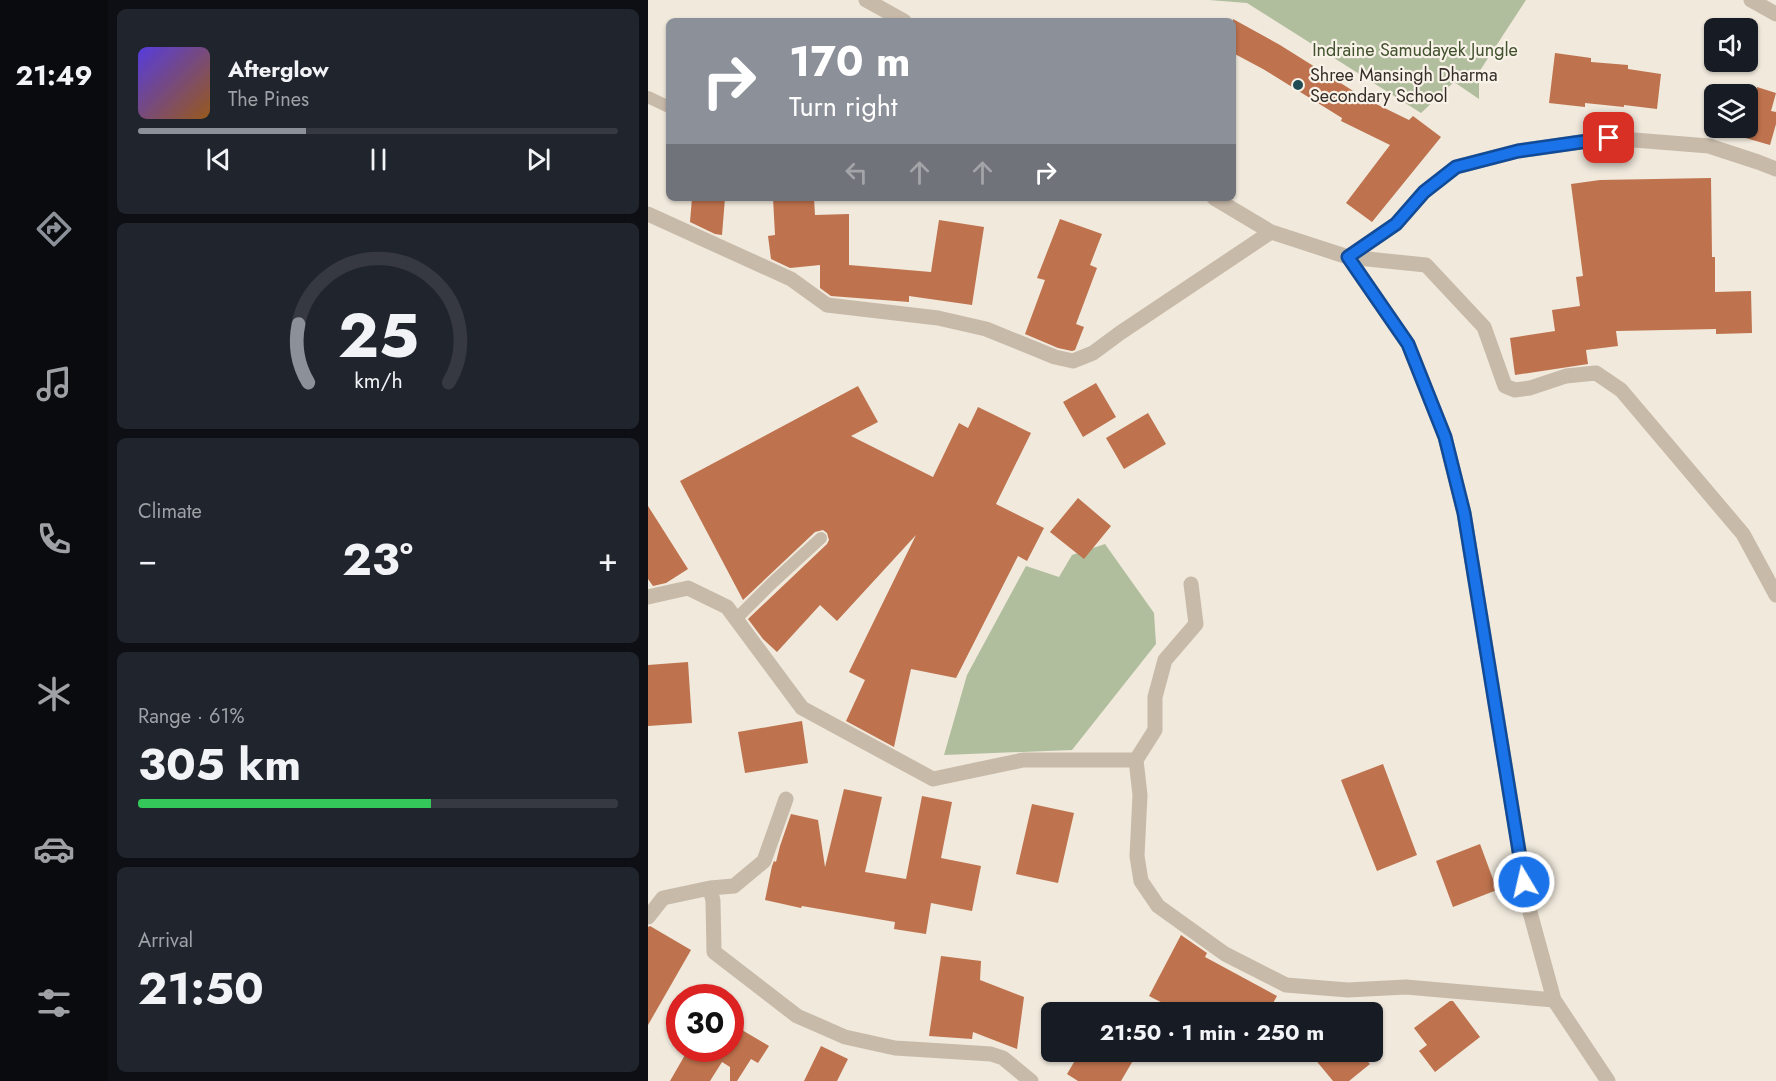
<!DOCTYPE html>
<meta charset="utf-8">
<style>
:root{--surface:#171b24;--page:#20242c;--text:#f1f3f6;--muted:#9ea1a6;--line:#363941;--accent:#8c9099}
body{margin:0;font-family:Jost,sans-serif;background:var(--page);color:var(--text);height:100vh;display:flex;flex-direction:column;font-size:22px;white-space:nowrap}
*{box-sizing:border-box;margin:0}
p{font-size:20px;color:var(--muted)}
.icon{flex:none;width:33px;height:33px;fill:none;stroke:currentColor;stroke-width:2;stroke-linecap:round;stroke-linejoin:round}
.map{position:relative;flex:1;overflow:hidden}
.drawer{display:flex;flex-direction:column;gap:9px;padding:9px;background:#0d0f14;width:540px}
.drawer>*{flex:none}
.top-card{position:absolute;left:18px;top:18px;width:570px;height:183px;border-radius:9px;box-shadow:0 2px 4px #0004;background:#8c9099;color:#fff;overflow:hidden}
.controls{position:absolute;left:1056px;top:18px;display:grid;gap:12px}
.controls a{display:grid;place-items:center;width:54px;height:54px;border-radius:9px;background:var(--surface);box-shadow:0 2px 4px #0004;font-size:30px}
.speed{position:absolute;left:18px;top:984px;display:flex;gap:12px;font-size:30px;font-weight:700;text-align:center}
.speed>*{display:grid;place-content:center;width:78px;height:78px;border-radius:50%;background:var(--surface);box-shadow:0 2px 4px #0004;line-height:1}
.speed .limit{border:9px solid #d22;background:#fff;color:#111}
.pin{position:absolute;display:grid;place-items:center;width:51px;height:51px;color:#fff;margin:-26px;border-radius:12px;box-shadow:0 3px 9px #0006}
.me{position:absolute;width:66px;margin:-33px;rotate:351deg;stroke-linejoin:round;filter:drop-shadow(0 0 4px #0008)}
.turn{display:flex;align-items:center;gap:21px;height:126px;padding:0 24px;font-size:27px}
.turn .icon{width:78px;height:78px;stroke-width:2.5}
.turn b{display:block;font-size:42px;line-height:51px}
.lanes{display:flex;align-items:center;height:57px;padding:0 24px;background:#0003;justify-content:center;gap:30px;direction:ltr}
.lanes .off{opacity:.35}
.big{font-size:45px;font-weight:700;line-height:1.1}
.drawer .card{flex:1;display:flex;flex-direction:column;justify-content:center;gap:9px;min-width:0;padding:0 21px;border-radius:9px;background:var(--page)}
.drawer .dial{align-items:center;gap:0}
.dial svg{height:156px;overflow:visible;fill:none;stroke:var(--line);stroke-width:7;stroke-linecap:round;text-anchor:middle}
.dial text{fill:var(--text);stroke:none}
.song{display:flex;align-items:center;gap:18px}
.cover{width:72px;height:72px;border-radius:9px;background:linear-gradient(135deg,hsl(250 70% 55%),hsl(30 70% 35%))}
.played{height:6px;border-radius:3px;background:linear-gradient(90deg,var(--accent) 35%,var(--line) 35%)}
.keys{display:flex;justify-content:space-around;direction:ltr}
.heat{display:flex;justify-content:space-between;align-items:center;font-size:33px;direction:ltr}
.charge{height:9px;border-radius:4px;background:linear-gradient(90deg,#34c759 61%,var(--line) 0)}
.trip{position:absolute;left:393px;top:1002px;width:342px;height:60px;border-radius:9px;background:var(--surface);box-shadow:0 2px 4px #0004;font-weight:700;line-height:60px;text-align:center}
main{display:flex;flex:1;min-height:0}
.dock{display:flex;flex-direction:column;width:108px;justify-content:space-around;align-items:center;background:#090b0e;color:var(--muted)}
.dock .icon{width:42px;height:42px}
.dock .current{color:var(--accent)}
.dock b{font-size:27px;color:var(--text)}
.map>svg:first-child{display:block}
.green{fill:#b0be9d}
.building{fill:#be724d}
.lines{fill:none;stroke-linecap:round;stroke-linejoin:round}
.service{stroke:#c8baa9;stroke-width:12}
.minor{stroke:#c8baa9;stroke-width:15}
.route-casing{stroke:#114b97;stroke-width:15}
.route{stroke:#1a73e8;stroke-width:10}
.poi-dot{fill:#214c54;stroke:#f8f2e8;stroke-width:2}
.labels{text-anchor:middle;stroke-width:4.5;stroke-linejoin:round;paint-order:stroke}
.park-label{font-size:18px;fill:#42522e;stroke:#f8f2e8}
.poi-label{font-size:18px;fill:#352e28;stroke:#f8f2e8;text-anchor:start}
</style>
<main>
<nav class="dock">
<b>21:49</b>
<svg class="icon current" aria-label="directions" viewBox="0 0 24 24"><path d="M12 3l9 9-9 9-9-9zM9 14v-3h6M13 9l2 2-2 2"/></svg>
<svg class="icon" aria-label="music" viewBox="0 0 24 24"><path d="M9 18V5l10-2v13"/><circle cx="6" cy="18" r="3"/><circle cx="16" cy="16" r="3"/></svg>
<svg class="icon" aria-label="phone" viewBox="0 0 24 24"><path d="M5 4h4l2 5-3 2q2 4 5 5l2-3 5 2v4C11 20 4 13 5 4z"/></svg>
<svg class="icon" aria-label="climate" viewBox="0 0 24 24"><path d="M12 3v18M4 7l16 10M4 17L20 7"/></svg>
<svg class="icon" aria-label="car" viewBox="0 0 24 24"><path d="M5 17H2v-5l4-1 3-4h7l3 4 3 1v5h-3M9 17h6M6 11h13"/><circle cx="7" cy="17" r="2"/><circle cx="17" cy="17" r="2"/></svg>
<svg class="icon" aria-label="filters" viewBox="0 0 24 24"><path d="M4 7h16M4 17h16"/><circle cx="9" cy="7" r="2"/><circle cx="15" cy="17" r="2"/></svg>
</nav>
<section class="drawer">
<div class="card">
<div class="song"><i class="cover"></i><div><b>Afterglow</b><p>The Pines</p></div></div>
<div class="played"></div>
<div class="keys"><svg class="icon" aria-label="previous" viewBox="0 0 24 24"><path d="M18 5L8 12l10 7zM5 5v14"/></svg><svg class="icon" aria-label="pause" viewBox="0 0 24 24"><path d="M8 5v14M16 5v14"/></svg><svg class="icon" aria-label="next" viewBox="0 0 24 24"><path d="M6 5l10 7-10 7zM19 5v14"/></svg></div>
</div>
<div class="card dial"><svg viewBox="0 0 100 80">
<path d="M14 69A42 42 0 1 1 86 69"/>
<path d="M14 69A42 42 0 0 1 9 39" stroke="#8c9099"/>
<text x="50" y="56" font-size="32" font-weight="700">25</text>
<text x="50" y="72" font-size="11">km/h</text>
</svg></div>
<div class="card"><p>Climate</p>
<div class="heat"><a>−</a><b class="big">23°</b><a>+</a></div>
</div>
<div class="card"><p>Range · 61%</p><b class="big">305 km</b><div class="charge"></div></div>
<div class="card"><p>Arrival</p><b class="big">21:50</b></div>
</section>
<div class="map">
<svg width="1128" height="1081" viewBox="0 0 1128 1081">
<rect width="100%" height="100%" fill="#f0e9dc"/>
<!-- green -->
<path class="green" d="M561 0H878L831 72V99L806 82 773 113 599 3Z
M457 544 506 613 508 644 424 750 296 755 319 675 378 566 411 577 424 555Z"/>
<!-- building -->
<path class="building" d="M585 19 632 45 718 99 761 120 765 116 793 137 724 222 698 203 742 145 693 121 694 118 615 69 585 53Z
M907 53 943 58V62L980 65V69L1013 74 1009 109 976 105V107L937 103V107L901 103Z
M1109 87 1128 93 1123 111 1128 112V124L1122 145 1094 137 1097 128H1100V118Z
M1063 178 1064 257H1067V292L1103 291 1104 333 1068 334V329L968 331 970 346 938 350 940 364 867 375 862 338 907 331 904 310 932 306 928 277 935 276 923 184 952 180Z
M44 198H77L74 235 67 234 42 222Z
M125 198H166L167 215 201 214V265L283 272 291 220 336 227 324 305 261 296V302L183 296 172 288V265L142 268 123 259 120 236 127 235Z
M412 219 454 234 442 265 449 268 428 324 436 327 427 350 424 351 410 348 377 334 397 280 389 278Z
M448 383 468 417 435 437 415 402Z
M210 386 230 422 203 436 285 477 311 423 320 428 330 407 383 433 348 504 396 528 379 561 370 556 308 678 263 669 246 747 198 721 217 680 201 672 268 535 189 621 172 605 129 652 115 639 100 619 179 544 181 540 179 533 175 530 167 532 95 600 32 481Z
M500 413 518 444 476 469 458 438Z
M430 498 463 526 436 559 402 532Z
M0 506 40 569 18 583 5 586 0 579Z
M40 662 44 723 0 726V665Z
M154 721 160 763 97 773 90 732Z
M735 764 769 855 729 871 693 780Z
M196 789 234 797 217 872 258 879 274 796 304 802 293 858 333 866 324 911 283 903 278 934 246 929 247 922 154 906 153 908 117 900 124 866 126 861 128 862 132 846 143 814 170 820 177 867Z
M384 804 426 813 410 883 368 874Z
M832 844 849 890 805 907 788 861Z
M2 926 43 950 0 1025V927Z
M533 935 559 953 557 957 629 996 620 1012H532L501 996Z
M293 956 333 961 332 980 376 997 369 1049 325 1032 324 1039 281 1036Z
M802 1001H805L832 1037 787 1072 771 1051 779 1045 766 1028Z
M82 1023 121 1046 110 1063 103 1059 89 1081H82V1067L74 1062 62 1081H22L41 1048H82Z
M173 1046 200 1059 189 1081H156Z
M432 1052H490L473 1081H430L419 1074Z
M661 1052H711L722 1064 701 1081H685Z"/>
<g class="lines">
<!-- service -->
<path class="service" d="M0 97 21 107
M88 619 123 584 173 538"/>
<!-- minor -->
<path class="minor" d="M218 0 256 21
M1103 0 1128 14
M566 198 623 232 700 257 778 265 836 327 857 386 867 390 882 388 918 376 948 373 973 390 1095 534 1128 595
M0 214 143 279 179 305 290 318 338 329 407 357 425 361 445 353 472 333 623 232
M700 257 760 344 797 437 816 513 880 905 906 1000 960 1081
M700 257 748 224 776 192 808 167 870 151 961 138 1061 146 1110 162 1128 169
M543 584 548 624 517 660 507 697V730L488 760 492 795 489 856 493 881 510 906 577 954 638 985 700 990 758 987 906 1000
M0 597 40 588 79 607 154 708 285 779 375 760H488
M62 888 65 901 66 952 149 1016 197 1037 247 1048 343 1054 355 1058 383 1081
M0 917 15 898 62 888 86 886 116 861 138 799"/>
</g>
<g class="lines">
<!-- route casing -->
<g class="route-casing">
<path id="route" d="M876 882 816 513 797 437 760 344 700 257 748 224 776 192 808 167 870 151 961 138"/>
</g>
<!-- route -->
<use href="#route" class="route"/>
</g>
<!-- markers -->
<circle class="poi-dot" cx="650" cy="85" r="6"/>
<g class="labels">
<!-- park labels -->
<g class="park-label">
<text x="767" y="56">Indraine Samudayek Jungle</text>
</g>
<!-- poi labels -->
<g class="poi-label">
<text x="662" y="81">Shree Mansingh Dharma<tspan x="662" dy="21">Secondary School</tspan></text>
</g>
</g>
</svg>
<div class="controls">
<a><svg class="icon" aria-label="sound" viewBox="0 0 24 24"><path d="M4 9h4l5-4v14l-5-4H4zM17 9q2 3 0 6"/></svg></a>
<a><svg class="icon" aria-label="layers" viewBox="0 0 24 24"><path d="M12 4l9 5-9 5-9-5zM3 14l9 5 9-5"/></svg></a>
</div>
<div class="speed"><div class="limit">30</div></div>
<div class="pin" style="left:961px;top:138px;background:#d93025"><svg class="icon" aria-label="arrive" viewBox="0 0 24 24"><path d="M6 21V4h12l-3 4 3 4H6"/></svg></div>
<svg class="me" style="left:876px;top:882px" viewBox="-20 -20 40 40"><circle r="17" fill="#1a73e8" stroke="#fff" stroke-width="3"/><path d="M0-11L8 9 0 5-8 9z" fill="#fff"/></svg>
<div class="trip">21:50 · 1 min · 250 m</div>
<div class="top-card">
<div class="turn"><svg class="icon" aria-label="right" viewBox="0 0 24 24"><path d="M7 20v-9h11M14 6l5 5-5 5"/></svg><div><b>170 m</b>Turn right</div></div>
<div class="lanes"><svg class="icon off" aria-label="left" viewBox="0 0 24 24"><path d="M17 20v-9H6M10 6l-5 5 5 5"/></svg><svg class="icon off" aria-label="ahead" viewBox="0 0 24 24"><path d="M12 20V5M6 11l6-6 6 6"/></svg><svg class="icon off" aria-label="ahead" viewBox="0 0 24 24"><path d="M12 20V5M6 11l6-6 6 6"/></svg><svg class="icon" aria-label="right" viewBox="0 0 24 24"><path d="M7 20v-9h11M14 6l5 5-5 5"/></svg></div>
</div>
</div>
</main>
